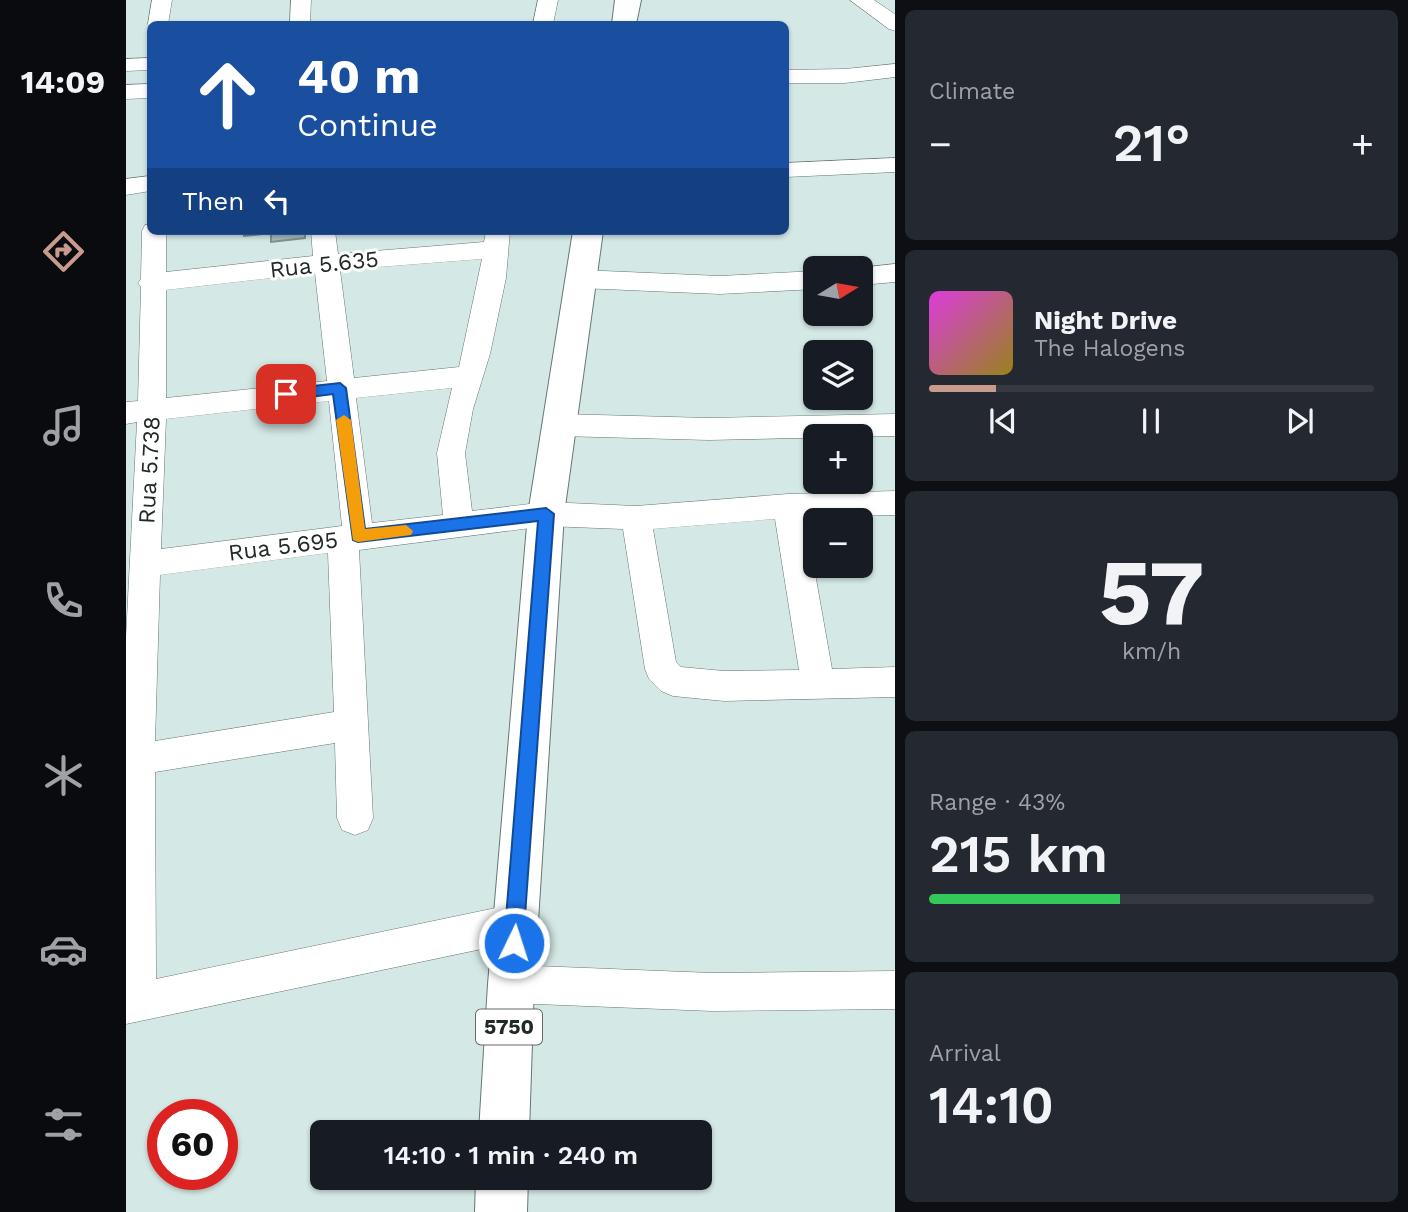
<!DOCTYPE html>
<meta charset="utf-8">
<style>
:root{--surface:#171b24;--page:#242831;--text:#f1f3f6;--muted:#9ea1a6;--line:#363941;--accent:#c89b8c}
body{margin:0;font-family:"Work Sans",sans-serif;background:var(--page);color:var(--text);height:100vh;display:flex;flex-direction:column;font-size:26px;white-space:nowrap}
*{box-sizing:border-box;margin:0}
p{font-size:23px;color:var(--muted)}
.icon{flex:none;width:38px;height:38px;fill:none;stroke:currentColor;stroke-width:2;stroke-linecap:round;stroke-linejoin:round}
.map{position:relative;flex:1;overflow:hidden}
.side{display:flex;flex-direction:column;gap:10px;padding:10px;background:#0d0f14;width:513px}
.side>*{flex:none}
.top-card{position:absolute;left:21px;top:21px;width:642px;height:214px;border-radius:10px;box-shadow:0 2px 5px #0004;background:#1a4fa0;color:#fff;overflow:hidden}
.needle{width:46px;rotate:79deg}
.tools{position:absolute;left:677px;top:256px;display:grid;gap:14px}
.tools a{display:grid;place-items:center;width:70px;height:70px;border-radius:10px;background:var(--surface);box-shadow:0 2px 5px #0004;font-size:35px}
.speed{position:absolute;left:21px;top:1099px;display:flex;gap:14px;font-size:35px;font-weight:700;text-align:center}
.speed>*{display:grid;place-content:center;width:91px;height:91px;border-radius:50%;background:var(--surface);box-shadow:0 2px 5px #0004;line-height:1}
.speed .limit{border:10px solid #d22;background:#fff;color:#111}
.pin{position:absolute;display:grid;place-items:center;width:60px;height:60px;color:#fff;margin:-30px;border-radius:14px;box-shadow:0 4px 10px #0006}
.me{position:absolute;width:77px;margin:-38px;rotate:4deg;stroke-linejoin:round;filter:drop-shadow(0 0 5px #0008)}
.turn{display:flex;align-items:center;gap:24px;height:147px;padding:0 35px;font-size:32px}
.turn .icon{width:91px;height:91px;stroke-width:2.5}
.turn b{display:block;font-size:49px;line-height:60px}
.then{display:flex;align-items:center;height:66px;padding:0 35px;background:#0003;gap:14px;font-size:26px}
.big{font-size:52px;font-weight:600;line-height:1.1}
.side .card{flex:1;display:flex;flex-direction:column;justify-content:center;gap:10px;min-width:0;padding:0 24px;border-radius:10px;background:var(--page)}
.side .dial{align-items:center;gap:0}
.dial b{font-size:91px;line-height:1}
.song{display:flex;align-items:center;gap:21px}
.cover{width:84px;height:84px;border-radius:10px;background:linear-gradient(135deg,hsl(300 70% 55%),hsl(50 70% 35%))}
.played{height:7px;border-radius:4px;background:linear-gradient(90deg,var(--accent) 15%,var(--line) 15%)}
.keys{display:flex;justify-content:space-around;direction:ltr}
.heat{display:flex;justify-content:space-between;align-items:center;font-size:38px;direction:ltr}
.charge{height:10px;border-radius:5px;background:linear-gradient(90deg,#34c759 43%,var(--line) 0)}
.trip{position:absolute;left:184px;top:1120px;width:402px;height:70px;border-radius:10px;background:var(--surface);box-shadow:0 2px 5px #0004;font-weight:600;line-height:70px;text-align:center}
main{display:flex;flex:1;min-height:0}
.dock{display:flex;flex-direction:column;width:126px;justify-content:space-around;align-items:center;background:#090b0e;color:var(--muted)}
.dock .icon{width:49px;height:49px}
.dock .selected{color:var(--accent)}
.dock b{font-size:32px;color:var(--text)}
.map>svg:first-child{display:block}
.building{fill:#a8bbb9;stroke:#80928f;stroke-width:2}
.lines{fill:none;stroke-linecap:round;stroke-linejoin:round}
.minor-casing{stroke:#667775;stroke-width:1}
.major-casing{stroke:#667775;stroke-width:2}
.minor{fill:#fff;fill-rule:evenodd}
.major{fill:#fff;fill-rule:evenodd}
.route{fill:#1a73e8;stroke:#114b97;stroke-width:2}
.slow{fill:#f59e0b}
.labels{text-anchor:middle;stroke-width:6;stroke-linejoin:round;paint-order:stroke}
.shield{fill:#fff;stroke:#646969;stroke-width:2}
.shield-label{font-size:21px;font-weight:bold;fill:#222929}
.street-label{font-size:23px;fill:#222929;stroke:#fff}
</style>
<main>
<nav class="dock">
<b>14:09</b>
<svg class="icon selected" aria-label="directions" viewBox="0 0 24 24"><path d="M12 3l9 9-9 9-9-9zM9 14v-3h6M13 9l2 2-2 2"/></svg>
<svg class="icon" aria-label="music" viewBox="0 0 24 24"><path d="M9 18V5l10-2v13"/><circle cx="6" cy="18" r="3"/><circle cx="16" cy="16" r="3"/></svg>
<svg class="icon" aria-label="phone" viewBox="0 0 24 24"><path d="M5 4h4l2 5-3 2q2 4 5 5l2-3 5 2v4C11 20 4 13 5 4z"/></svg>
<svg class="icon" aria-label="climate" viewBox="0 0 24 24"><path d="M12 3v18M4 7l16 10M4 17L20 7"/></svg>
<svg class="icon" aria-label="car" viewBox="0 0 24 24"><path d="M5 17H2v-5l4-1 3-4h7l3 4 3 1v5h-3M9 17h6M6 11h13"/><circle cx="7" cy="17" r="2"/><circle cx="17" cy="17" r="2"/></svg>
<svg class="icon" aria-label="filters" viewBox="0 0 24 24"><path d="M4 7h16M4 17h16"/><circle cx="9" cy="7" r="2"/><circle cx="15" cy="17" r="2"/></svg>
</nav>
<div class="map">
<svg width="770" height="1212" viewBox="0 0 770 1212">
<rect width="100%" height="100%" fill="#d4e8e5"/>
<!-- building -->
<path class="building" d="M118 231H185V232L179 233V238L145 242V233L118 236Z"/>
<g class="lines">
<!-- minor casing -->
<g class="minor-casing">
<path id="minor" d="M26 0H46L42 24H24V28L22 24Z
M165 0H185L184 24H164Z
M412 0H432L427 24H407Z
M724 0H748L770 15V31L763 29Z
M24 58V70L0 71V59Z
M770 64V77L719 83H660V70L719 69Z
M24 84V98L0 99V85Z
M770 158V172L660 177V163Z
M24 176V191L0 195V179Z
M24 224V231H40V272L187 256 185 231H209L212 254 358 242 360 231H384L380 278 364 354 347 409 339 453 346 511 420 502 510 506 662 494 770 491V515L679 517 706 669 770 667V697L598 701 547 696 535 691 523 679 519 669 497 529 420 526 233 550 247 818 242 830 229 835 216 830 211 818 209 743 29 772 30 979 389 904 402 910 408 923 402 936 389 942 0 1024V638L11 422 0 424V402L12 401 15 287 12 283 15 279 16 231 19 225ZM356 259 333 367 228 378 214 270ZM189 273 201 381 40 398V290ZM326 388 311 453 317 515 246 523 230 398ZM203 401 216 526 35 549 40 419ZM649 519 673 670 598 671 555 667 550 662 527 529ZM202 553 208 712 29 741 34 575Z
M770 264V282L735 285 733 268Z
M454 270 594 276 690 271V289L594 294 454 288 445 285 441 279 445 273Z
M434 414 583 418 770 414V436L583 440 434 436 424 433 420 425 424 417Z
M385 965 586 973 770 971V1009L586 1011 385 1003 371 998 366 984 371 970Z"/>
</g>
<!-- major casing -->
<g class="major-casing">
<path id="major" d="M489 0H515L510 24H486Z
M447 231H477L438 514 408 984 403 1132H353L362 984 402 514Z
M350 1178H402L401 1212H349Z"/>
</g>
<!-- minor -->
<use href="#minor" class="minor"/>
<!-- major -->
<use href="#major" class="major"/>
</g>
<!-- route -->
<path class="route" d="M214 383 220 388 239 529 420 508 428 514 397 943 394 950 388 953 381 950 378 943 412 521 232 542 227 540 207 394 160 400 153 394 160 389Z"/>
<!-- slow -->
<path class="slow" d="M218 415 225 420 239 529 280 525 287 531 285 535 232 542 227 540 210 420Z"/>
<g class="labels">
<!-- shield labels -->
<rect class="shield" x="350" y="1009.5" width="66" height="35" rx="5"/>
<g class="shield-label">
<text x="383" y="1034">5750</text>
</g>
<!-- street labels -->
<g class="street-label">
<text transform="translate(198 264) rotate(-6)" y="8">Rua 5.635</text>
<text transform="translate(23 470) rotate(-87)" y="8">Rua 5.738</text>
<text transform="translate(157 546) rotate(-7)" y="8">Rua 5.695</text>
</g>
</g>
</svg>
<div class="tools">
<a><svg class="needle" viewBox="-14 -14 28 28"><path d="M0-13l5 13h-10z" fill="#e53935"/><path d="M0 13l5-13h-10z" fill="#9ea1a6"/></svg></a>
<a><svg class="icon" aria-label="layers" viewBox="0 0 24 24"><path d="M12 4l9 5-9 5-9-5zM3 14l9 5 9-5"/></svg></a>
<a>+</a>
<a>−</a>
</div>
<div class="speed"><div class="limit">60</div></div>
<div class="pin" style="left:160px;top:394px;background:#d93025"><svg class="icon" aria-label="arrive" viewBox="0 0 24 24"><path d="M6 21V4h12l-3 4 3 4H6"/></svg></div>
<svg class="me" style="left:388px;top:943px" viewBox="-20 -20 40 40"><circle r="17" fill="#1a73e8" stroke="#fff" stroke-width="3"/><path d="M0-11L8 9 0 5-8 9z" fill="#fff"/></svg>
<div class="trip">14:10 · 1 min · 240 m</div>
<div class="top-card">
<div class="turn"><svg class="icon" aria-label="ahead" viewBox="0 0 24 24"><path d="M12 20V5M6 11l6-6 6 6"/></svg><div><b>40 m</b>Continue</div></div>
<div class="then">Then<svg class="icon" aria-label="left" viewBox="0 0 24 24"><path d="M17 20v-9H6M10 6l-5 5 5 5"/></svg></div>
</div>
</div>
<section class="side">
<div class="card"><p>Climate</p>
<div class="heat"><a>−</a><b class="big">21°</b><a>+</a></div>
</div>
<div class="card">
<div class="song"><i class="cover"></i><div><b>Night Drive</b><p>The Halogens</p></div></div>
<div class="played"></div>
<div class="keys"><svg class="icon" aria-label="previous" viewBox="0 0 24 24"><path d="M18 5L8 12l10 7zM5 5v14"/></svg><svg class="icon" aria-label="pause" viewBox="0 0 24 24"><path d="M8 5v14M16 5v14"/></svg><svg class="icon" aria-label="next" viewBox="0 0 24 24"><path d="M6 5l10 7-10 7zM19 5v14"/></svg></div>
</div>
<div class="card dial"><b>57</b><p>km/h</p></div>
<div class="card"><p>Range · 43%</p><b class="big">215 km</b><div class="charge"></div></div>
<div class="card"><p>Arrival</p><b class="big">14:10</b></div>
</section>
</main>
